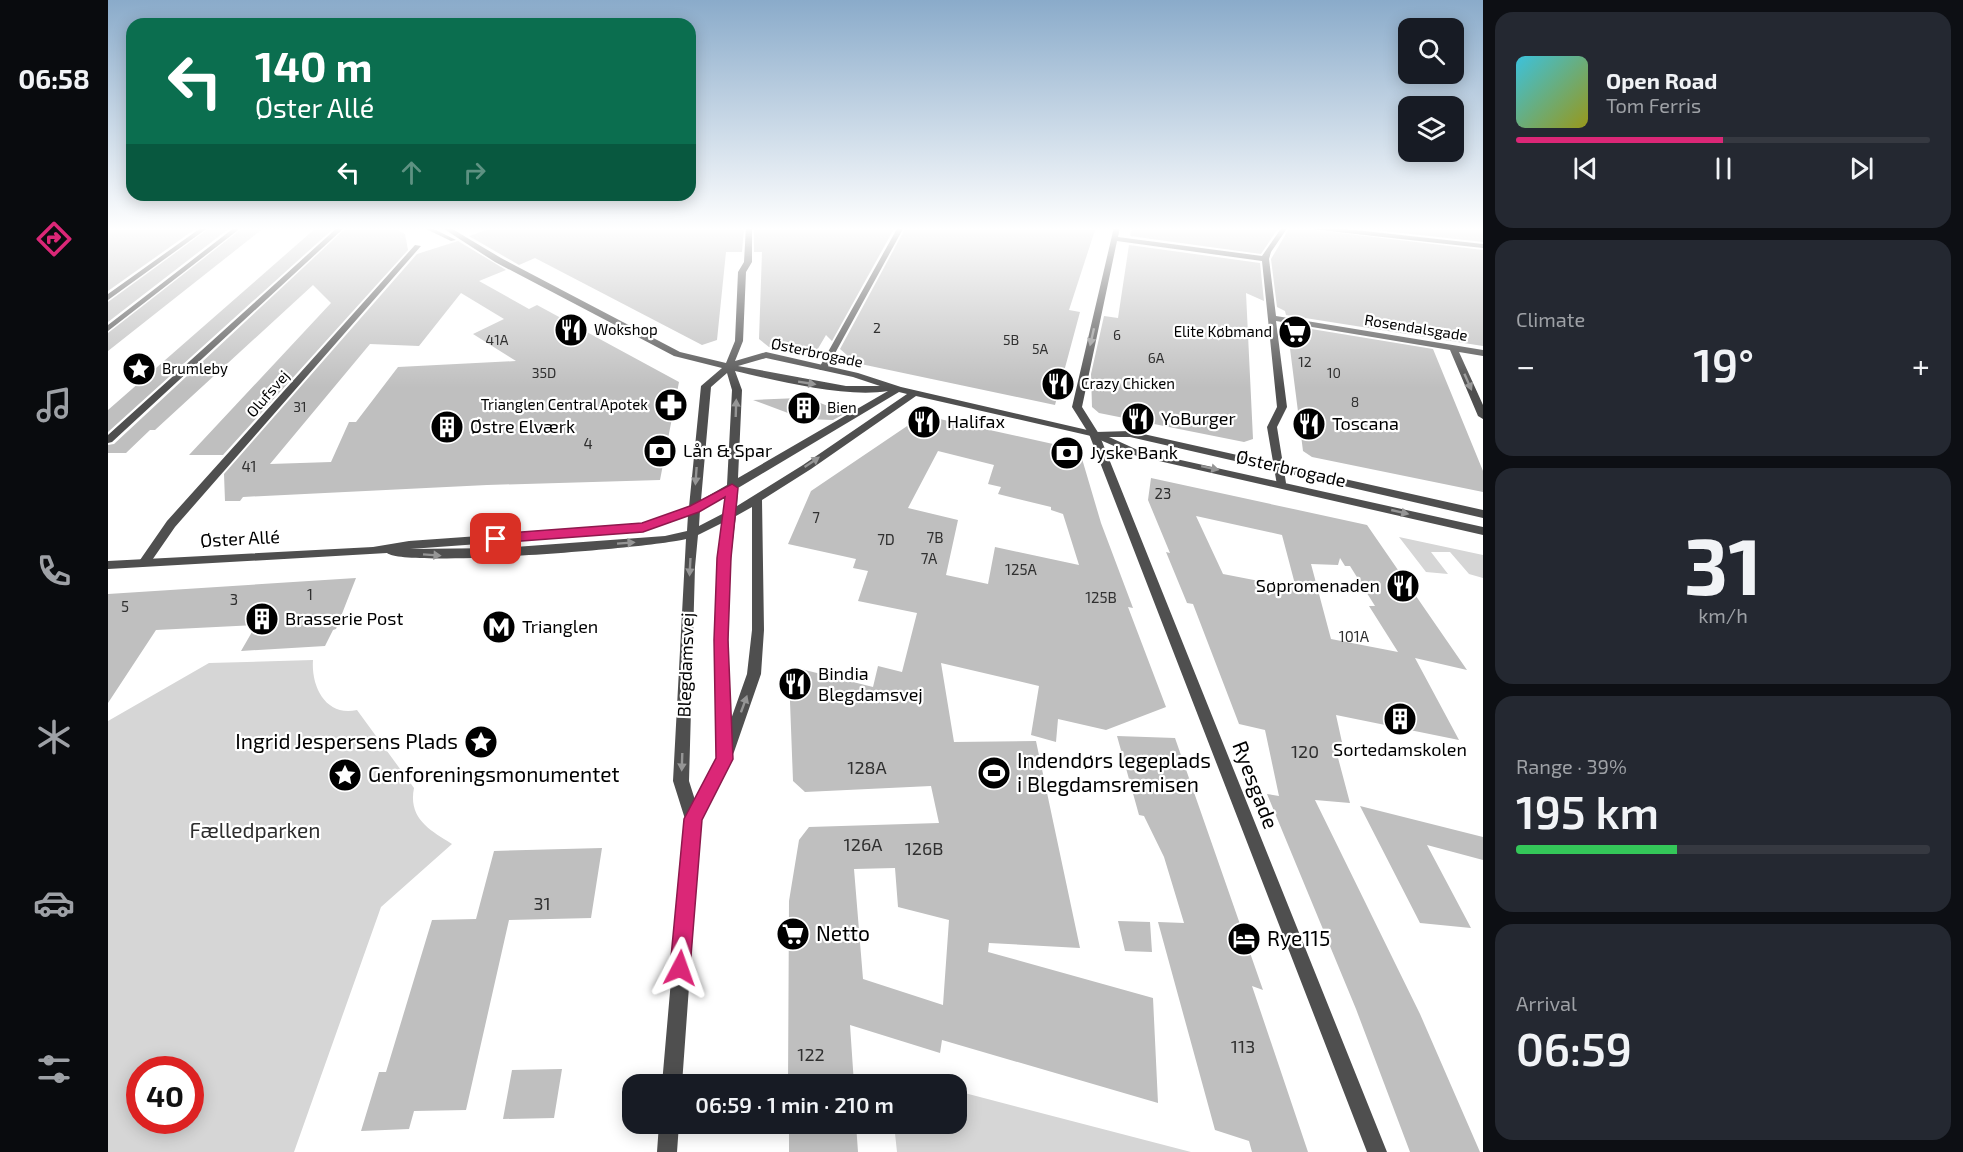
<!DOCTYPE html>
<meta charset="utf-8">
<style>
:root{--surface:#171b24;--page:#242831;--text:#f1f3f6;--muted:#9ea1a6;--line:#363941;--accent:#db2777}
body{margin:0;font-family:"Exo 2",sans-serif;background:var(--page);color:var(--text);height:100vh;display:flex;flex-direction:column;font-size:22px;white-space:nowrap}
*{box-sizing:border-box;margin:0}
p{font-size:20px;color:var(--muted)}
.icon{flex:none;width:33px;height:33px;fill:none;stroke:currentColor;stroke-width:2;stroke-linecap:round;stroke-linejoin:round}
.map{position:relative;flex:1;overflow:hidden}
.sheet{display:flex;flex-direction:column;gap:12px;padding:12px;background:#0d0f14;width:480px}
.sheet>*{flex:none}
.hud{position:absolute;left:18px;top:18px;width:570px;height:183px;border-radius:18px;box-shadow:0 3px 15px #0003;background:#0b6e4f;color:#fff;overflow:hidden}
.controls{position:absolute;left:1290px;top:18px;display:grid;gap:12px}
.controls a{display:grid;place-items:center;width:66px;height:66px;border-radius:12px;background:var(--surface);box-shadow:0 3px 15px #0003;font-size:30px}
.speed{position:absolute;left:18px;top:1056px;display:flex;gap:12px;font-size:30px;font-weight:700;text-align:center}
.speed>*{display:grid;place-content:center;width:78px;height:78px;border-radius:50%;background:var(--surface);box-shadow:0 3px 15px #0003;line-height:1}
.speed .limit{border:9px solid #d22;background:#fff;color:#111}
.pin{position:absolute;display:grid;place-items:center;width:51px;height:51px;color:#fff;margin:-26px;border-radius:12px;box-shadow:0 3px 9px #0006}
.me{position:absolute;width:66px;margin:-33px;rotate:4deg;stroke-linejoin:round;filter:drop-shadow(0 0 4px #0008)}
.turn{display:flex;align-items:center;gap:21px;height:126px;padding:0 30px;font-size:27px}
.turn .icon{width:78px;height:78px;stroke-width:2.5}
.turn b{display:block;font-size:42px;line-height:51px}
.lanes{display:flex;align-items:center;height:57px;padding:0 30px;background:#0003;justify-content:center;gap:30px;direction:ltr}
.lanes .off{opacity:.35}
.big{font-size:45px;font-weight:600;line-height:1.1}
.sheet .widget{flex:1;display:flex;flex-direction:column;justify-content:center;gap:9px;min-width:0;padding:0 21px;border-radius:18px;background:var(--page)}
.sheet .dial{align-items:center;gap:0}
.dial b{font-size:78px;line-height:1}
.song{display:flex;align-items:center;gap:18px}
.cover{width:72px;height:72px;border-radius:9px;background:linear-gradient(135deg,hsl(190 70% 55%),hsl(60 70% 35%))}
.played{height:6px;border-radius:3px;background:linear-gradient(90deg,var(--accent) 50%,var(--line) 50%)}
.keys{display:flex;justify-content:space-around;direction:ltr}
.heat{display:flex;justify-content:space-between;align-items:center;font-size:33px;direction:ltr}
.charge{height:9px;border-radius:4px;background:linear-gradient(90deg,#34c759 39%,var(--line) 0)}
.trip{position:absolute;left:514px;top:1074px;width:345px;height:60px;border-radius:18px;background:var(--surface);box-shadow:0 3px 15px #0003;font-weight:600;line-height:60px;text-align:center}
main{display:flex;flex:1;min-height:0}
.tabs{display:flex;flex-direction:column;width:108px;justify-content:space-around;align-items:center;background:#090b0e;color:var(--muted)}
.tabs .icon{width:42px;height:42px}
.tabs .active{color:var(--accent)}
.tabs b{font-size:27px;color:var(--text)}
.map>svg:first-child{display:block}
.green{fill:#d6d6d6;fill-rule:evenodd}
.building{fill:#bfbfbf;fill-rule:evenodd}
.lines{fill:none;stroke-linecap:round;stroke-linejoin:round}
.minor{fill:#4f4f4f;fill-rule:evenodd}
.tertiary{fill:#4f4f4f;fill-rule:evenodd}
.oneway{fill:#959595}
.route{fill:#db2777;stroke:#8e194d;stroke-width:1.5}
.labels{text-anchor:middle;stroke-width:4.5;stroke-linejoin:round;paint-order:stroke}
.far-number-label{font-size:14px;fill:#303030}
.far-street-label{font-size:15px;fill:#000;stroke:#fff}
.far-poi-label{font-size:15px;fill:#000;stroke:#fff;text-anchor:start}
.number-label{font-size:15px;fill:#303030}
.poi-label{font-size:18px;fill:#000;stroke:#fff;text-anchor:start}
.street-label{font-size:18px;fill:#000;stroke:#fff}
.near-number-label{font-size:18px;fill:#303030}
.near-poi-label{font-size:21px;fill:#000;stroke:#fff;text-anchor:start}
.near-street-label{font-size:21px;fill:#000;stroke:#fff}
.near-park-label{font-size:21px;fill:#2d2d2d;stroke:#fff}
</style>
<main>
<nav class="tabs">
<b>06:58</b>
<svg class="icon active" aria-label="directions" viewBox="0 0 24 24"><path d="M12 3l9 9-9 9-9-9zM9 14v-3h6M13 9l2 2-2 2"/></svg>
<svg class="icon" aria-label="music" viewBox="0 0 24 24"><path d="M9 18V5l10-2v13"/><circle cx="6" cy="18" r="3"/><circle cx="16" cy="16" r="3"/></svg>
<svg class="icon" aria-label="phone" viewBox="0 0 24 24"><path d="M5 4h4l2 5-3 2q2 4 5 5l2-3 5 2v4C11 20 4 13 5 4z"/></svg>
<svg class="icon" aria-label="climate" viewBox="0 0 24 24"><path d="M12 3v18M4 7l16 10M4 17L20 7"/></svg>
<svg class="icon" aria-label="car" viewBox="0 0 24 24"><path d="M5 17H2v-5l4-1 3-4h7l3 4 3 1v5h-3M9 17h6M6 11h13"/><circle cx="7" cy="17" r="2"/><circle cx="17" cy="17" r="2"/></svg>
<svg class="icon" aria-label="filters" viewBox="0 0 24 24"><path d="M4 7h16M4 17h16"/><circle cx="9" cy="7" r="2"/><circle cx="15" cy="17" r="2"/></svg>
</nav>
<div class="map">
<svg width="1375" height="1152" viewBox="0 0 1375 1152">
<rect width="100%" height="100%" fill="#fff"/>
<!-- green -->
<path class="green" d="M1291 537 1375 555V578L1361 574 1342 552H1323L1340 574 1318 572Z
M205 660C203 687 218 717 249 710L306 788C300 818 321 830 344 844L273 907 186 1152H0V721L101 663ZM32 1070H82V1120H32Z
M849 1091 1083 1152H789L786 1124H849Z"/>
<!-- building -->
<path class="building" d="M0 227H90L0 291Z
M103 227H123L0 322V302Z
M136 227H157L0 351V333Z
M209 227H227L0 432V410Z
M239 227H284L297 234 300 250 115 455H81L223 303 205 285 47 430H42L18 453H0V445L6 444Z
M388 227H636L634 252H618L609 340 594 345 427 258 411 265 361 236Z
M646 227H787L724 341 718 335 708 352 699 354 661 347 651 339 654 252H646Z
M798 227H988L961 310 972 312 947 405 748 363 732 349Z
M1024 227H1171L1153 254 1022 236Z
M1182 227 1375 250V346L1178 315 1177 311 1169 307 1163 259Z
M1240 227H1375V242Z
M350 241 398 270 371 281 421 309 429 305 571 382 552 480 379 485 135 497 132 501H117L116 474 309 254ZM353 293 396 319 365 334 408 361 290 367 248 422H241L223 462 162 464 262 344 311 346Z
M1021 245 1152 263 1156 301 1138 293 1145 439 1136 442 991 413 984 407 983 374 996 316 1010 318Z
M1179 325 1325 349 1375 471V492L1204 457 1195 451Z
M691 398 702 399 738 413 725 420 696 419 645 400Z
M818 416 963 448 972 452 993 523 1025 608 1020 607 1058 707 998 730 950 719 948 742 923 735 931 686 833 663 846 742 928 741 972 948 881 943 880 952 1045 998 1050 1103 834 1040 832 1053 742 1025 746 1084H680L681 901 691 840 701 827 831 823 823 786 697 792 685 781 681 675 689 668 765 687 770 666 794 672 809 613 750 601 760 571 745 568 748 559 680 544 703 491 811 418ZM830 451 886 465 880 484 893 487 890 494 943 507V510L955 514 971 565 887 547 880 584 838 575 850 520 800 508ZM787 868 790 907 841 920 835 1005 755 979 746 869Z
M1043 478 1259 525 1359 670 1307 658 1351 740 1228 715 1237 756 1229 754 1242 803 1207 800 1312 1014 1372 1152H1302L1248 1009 1159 794 1171 796 1157 730 1131 724 1085 604 1079 603 1058 552 1062 553 1040 500ZM1088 516 1174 535 1188 588 1115 574ZM1232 558 1237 566H1242L1267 606H1261L1290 652 1223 639 1203 564 1230 565Z
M248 578 228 629 225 630 217 646 133 651 148 625 48 630 0 703V594Z
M1009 736 1067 738 1155 990 1144 986 1200 1152H1144L1141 1141 1107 1130 1050 922 1076 923 1056 857 1036 816 1031 815Z
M1252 806 1375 837V860L1319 845 1363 928 1312 923Z
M494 848 483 918 401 920 358 1110 306 1111 301 1129 253 1131 271 1072H278L324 920 368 919 386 851Z
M1010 921 1042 922 1044 952 1017 951Z
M454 1069 446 1118 395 1119 404 1070Z
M681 1124H748L750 1152H681Z"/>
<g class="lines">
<!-- minor -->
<path class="minor" d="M94 227H101L0 300V294Z
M127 227H134L0 331V325Z
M230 227H237L4 442 0 443V435Z
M790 227H796L719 368 718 370H712L711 368Z
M1006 227H1012L1010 237 1154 256 1174 227H1180L1163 252 1161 259 1168 316 1375 350V356L1351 352 1375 405V419L1370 416 1342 350 1168 321 1179 407 1169 427 1178 483 1177 485H1169L1159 427 1169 407 1154 261 1009 241 974 407 991 434 1279 1152H1259L981 434 964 407Z
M1199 227H1220L1375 244V248L1202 229Z
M307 245 313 246 67 527 40 566H32L30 563 32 560 59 521Z"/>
<!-- tertiary -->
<path class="tertiary" d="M314 227H322L348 240 343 241Z
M333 227H341L393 258 572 352 618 363 627 341 630 272 636 262 638 227H644V262L638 272 635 341 627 361 658 352 750 373 793 387 988 432 1022 431 1375 510V518L1022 437H1001L1032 451 1375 527V535L1029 456 983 436 808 396 703 469 654 500 656 630 653 674 626 752 593 820 574 1084H554L577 819 565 781 578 539C544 548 297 568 279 553L0 569V561L265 547 301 541 534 524 581 507 593 386 614 368 566 356 387 262ZM658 358 745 377 772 386H738L630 366ZM627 371C669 381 738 398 780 391L630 478 634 390ZM619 373 624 390 619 485 593 500 603 387ZM791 392 799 394 695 465 629 506 630 488ZM619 495 618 512 591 526 592 510ZM644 507V630L639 674 622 722C620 653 618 584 628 516ZM580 515 579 531 557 536 393 548 302 549 535 532ZM616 522 610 558 607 640 609 758 587 800 581 781 587 567 590 535Z
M551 1124H571L569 1152H549Z"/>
</g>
<!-- one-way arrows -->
<defs><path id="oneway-solid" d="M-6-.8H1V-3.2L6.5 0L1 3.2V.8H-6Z" transform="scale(1.5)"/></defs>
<g class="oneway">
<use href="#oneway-solid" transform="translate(984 337) rotate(103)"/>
<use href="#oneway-solid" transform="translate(1360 382) rotate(66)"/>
<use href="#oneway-solid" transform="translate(699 383) rotate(9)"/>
<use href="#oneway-solid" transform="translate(628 408) rotate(-88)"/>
<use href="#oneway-solid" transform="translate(704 462) rotate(-34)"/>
<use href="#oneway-solid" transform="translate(1102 468) rotate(12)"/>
<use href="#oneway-solid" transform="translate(588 476) rotate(94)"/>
<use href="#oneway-solid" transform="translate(1292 512) rotate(13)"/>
<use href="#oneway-solid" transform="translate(518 543) rotate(-4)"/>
<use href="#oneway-solid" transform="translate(324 555) rotate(4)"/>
<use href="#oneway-solid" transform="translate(582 567) rotate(93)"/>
<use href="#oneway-solid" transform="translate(636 704) rotate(-70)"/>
<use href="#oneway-solid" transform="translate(574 762) rotate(92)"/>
</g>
<!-- sky -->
<linearGradient id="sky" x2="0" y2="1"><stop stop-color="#8aabca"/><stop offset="0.59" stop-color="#fff"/><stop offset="1" stop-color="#fff" stop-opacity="0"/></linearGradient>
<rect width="1375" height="388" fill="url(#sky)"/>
<!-- route -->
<path class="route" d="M624 484 630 488 623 558 620 640 625 759 594 820 582 968 579 976 572 979 565 976 562 968 576 819 608 758 606 640 609 558 617 497 591 512 535 532 388 543 382 539 388 534 534 523 582 506Z"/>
<!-- icons -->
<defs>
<g id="restaurant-disc" transform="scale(1.725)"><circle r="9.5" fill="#000" stroke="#fff"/><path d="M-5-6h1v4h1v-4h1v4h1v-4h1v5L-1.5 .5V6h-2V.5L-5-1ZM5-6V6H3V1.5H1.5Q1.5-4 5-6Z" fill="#fff"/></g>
<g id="supermarket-disc" transform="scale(1.725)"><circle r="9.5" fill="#000" stroke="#fff"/><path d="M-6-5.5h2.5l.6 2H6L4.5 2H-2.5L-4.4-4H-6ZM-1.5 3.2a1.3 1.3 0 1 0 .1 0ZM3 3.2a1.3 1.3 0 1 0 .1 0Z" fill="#fff"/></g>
<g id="sight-disc" transform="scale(1.725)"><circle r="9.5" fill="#000" stroke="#fff"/><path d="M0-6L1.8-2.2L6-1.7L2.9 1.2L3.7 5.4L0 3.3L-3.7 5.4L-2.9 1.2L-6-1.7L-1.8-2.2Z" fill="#fff"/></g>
<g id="pharmacy-disc" transform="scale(1.725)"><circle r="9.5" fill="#000" stroke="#fff"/><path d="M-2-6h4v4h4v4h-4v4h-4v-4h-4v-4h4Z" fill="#fff"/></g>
<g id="building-disc" transform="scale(1.725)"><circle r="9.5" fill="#000" stroke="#fff"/><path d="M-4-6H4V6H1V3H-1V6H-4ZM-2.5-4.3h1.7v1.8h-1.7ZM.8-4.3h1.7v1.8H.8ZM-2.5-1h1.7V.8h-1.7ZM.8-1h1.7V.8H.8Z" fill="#fff"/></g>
<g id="bank-disc" transform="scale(1.725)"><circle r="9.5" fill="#000" stroke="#fff"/><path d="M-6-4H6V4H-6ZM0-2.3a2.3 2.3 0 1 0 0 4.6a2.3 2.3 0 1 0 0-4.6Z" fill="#fff"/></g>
<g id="metro-disc" transform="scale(1.725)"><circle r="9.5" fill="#000" stroke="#fff"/><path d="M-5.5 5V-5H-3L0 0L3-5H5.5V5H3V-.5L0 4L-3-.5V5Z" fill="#fff"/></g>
<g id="stadium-disc" transform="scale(1.725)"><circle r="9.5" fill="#000" stroke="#fff"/><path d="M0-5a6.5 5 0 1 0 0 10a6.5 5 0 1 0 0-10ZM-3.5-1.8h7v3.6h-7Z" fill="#fff"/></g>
<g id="hotel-disc" transform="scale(1.725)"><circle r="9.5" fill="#000" stroke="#fff"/><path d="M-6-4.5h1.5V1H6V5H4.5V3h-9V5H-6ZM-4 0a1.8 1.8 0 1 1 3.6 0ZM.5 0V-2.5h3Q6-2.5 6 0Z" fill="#fff"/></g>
</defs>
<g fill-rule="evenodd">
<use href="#restaurant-disc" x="463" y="330"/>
<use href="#supermarket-disc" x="1187" y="332"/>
<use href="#sight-disc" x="31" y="369"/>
<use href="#restaurant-disc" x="950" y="384"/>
<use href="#pharmacy-disc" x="563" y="405"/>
<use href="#building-disc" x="696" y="408"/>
<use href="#restaurant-disc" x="1030" y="419"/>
<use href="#restaurant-disc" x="816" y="422"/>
<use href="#restaurant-disc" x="1201" y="424"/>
<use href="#building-disc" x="339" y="427"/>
<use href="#bank-disc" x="552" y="451"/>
<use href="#bank-disc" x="959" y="453"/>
<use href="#restaurant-disc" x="1295" y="586"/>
<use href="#building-disc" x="154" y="619"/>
<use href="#metro-disc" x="391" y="627"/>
<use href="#restaurant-disc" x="687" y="684"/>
<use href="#building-disc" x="1292" y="719"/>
<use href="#sight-disc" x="373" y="742"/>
<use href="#stadium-disc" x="886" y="773"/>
<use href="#sight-disc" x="237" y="775"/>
<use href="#supermarket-disc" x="685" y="934"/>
<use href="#hotel-disc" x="1136" y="939"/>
</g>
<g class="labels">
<!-- far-number labels -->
<g class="far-number-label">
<text x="769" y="333">2</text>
<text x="1009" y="340">6</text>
<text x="389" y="345">41A</text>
<text x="903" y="345">5B</text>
<text x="932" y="354">5A</text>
<text x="1048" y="363">6A</text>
<text x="1197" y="367">12</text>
<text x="436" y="378">35D</text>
<text x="1226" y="378">10</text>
<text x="1247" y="407">8</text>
<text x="192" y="412">31</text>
</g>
<!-- far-street labels -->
<g class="far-street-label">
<text transform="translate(1308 328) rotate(9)" y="5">Rosendalsgade</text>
<text transform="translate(709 353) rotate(12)" y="5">Østerbrogade</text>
<text transform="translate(160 394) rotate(-49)" y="5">Olufsvej</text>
</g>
<!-- far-poi labels -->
<g class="far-poi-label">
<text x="486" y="335">Wokshop</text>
<text x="1164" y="337" text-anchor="end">Elite Købmand</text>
<text x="54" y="374">Brumleby</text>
<text x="973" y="389">Crazy Chicken</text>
<text x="540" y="410" text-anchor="end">Trianglen Central Apotek</text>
<text x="719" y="413">Bien</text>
</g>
<!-- number labels -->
<g class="number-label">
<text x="480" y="449">4</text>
<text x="141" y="472">41</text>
<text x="1055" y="499">23</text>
<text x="708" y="523">7</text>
<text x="827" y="543">7B</text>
<text x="778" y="545">7D</text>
<text x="821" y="564">7A</text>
<text x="913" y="575">125A</text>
<text x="202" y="600">1</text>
<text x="993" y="603">125B</text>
<text x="126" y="605">3</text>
<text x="17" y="612">5</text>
<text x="1246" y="642">101A</text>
</g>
<!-- poi labels -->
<g class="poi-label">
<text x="1053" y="425">YoBurger</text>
<text x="839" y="428">Halifax</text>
<text x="1224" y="430">Toscana</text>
<text x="362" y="433">Østre Elværk</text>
<text x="575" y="457">Lån &amp; Spar</text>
<text x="982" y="459">Jyske Bank</text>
<text x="1272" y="592" text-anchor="end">Søpromenaden</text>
<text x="177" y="625">Brasserie Post</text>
<text x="414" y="633">Trianglen</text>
<text x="710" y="680">Bindia<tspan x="710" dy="21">Blegdamsvej</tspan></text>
<text x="1292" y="756" text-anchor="middle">Sortedamskolen</text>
</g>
<!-- street labels -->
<g class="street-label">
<text transform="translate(1183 469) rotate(13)" y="6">Østerbrogade</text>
<text transform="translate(132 539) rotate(-3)" y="6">Øster Allé</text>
<text transform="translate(578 665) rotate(-88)" y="6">Blegdamsvej</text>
</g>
<!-- near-number labels -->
<g class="near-number-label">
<text x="1197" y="758">120</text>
<text x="759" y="774">128A</text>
<text x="755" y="851">126A</text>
<text x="816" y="855">126B</text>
<text x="434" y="910">31</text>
<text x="1135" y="1053">113</text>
<text x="703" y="1061">122</text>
</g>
<!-- near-poi labels -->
<g class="near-poi-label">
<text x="350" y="749" text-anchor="end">Ingrid Jespersens Plads</text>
<text x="909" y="768">Indendørs legeplads<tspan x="909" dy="24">i Blegdamsremisen</tspan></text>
<text x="260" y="782">Genforeningsmonumentet</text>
<text x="708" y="941">Netto</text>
<text x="1159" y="946">Rye115</text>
</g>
<!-- near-street labels -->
<g class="near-street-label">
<text transform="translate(1147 785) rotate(69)" y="7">Ryesgade</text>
</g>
<!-- near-park labels -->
<g class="near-park-label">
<text x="147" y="838">Fælledparken</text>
</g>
</g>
</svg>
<div class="controls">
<a><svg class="icon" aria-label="search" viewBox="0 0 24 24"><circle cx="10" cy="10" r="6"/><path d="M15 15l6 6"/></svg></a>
<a><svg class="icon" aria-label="layers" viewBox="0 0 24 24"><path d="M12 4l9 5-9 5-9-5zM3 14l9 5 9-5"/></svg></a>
</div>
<div class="speed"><div class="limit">40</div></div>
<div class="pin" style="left:388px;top:539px;background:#d93025"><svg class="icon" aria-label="arrive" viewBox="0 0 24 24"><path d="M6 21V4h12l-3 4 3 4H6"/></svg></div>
<svg class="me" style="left:572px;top:968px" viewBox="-20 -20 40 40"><path d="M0-17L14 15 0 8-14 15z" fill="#db2777" stroke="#fff" stroke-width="4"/></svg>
<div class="trip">06:59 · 1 min · 210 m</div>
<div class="hud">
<div class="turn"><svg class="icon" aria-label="left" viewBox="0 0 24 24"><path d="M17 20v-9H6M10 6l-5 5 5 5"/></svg><div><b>140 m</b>Øster Allé</div></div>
<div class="lanes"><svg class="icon" aria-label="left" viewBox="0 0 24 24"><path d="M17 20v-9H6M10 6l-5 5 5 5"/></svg><svg class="icon off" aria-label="ahead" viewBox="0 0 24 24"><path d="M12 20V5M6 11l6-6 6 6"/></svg><svg class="icon off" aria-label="right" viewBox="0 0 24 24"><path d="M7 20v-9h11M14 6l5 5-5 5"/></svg></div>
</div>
</div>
<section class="sheet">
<div class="widget">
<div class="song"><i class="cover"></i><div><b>Open Road</b><p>Tom Ferris</p></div></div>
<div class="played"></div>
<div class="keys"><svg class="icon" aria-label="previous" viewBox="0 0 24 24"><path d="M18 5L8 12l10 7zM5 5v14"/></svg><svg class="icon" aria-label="pause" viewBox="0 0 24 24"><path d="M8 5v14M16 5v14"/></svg><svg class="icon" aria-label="next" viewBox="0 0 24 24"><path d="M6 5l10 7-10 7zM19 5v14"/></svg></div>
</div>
<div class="widget"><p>Climate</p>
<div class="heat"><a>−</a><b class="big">19°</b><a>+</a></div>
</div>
<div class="widget dial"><b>31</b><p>km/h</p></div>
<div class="widget"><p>Range · 39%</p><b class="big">195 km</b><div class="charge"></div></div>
<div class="widget"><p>Arrival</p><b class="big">06:59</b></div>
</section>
</main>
